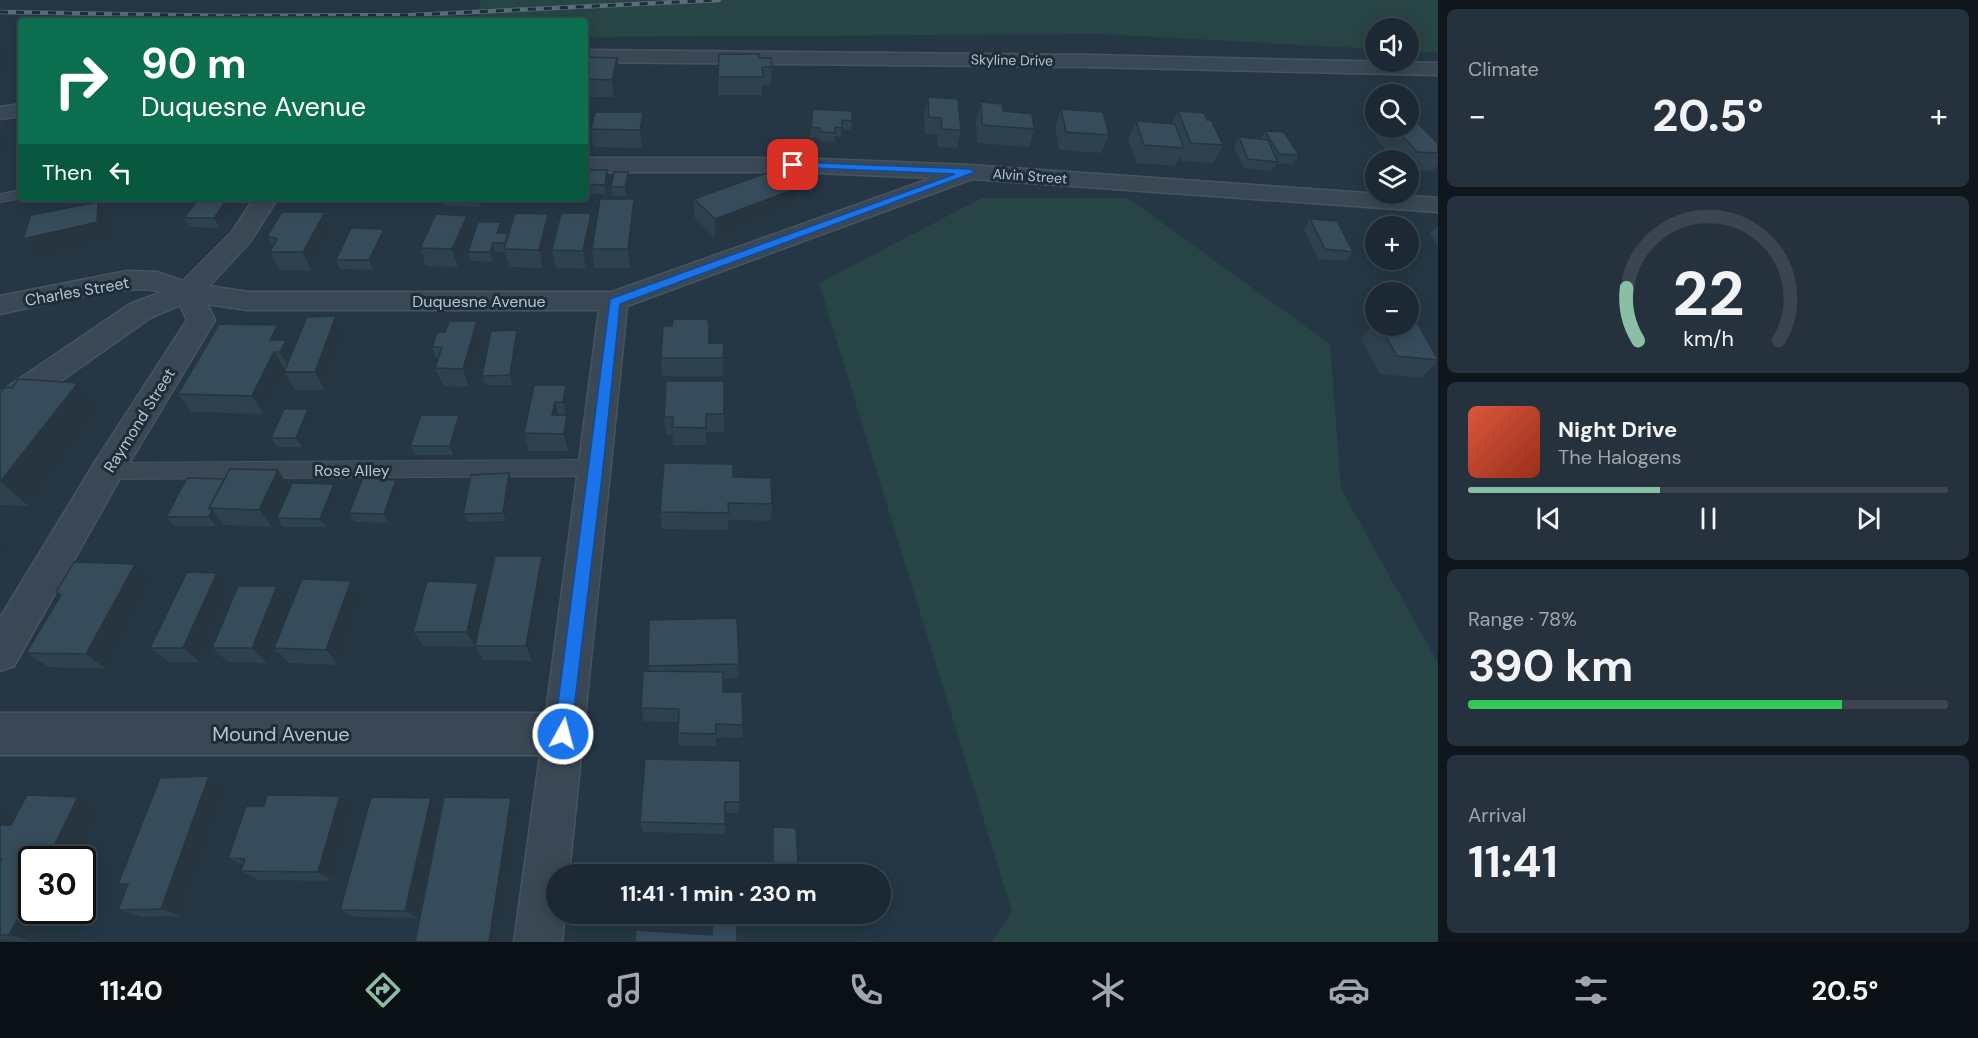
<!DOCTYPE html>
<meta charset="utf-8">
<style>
:root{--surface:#1c2934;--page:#25313c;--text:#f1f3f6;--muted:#a0a6ac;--line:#3a454f;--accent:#8abfa5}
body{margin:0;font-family:"DM Sans",sans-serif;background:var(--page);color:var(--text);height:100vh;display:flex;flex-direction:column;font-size:22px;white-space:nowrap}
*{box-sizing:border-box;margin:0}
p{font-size:20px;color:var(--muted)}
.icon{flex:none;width:33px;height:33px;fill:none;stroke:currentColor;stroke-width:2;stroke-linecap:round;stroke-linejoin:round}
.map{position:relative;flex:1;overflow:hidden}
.side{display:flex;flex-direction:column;gap:9px;padding:9px;background:#0f171d;width:540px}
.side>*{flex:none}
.hud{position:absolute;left:18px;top:18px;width:570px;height:183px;border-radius:6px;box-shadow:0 3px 15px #0003,0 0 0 2px var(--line);background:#0b6e4f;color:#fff;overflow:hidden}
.fabs{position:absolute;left:1365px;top:18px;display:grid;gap:12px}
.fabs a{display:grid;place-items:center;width:54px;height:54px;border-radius:50%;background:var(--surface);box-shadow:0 3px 15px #0003,0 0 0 2px var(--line);font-size:30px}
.speed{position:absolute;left:18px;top:846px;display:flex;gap:12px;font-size:30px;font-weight:700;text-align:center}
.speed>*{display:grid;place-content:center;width:78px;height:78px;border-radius:50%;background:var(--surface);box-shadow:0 3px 15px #0003,0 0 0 2px var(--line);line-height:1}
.speed .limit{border:3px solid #111;border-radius:9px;background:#fff;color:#111}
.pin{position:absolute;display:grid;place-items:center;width:51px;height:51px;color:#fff;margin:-26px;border-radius:12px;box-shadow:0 3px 9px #0006}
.me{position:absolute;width:66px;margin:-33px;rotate:7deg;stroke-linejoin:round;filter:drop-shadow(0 0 4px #0008)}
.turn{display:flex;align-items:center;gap:21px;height:126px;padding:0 24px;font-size:27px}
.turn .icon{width:78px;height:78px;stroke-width:2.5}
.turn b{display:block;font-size:42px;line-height:51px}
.then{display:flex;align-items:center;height:57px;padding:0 24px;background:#0003;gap:12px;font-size:22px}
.big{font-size:45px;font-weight:700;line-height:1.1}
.side .widget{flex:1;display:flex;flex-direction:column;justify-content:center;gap:9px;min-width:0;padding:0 21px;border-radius:9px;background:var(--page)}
.side .dial{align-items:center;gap:0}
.dial svg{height:156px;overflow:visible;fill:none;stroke:var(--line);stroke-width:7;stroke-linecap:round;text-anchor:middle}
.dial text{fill:var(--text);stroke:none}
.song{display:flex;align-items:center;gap:18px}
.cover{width:72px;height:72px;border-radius:9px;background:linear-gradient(135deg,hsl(10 70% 55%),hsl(10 70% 35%))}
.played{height:6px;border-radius:3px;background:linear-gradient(90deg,var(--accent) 40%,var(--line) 40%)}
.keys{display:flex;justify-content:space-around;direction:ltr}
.heat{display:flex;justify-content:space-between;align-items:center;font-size:33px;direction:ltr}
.charge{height:9px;border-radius:4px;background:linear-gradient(90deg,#34c759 78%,var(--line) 0)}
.trip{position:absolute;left:546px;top:864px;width:345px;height:60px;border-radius:30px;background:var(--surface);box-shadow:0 3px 15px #0003,0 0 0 2px var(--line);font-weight:700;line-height:60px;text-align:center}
.tabs{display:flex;height:96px;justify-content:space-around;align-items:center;background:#0b1015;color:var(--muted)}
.tabs .icon{width:42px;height:42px}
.tabs .selected{color:var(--accent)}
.tabs b{font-size:27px;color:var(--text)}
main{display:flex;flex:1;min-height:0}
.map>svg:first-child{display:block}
.green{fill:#274544}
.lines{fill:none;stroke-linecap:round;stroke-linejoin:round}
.service-casing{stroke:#465460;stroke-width:2}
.minor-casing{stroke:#465460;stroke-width:3}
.tertiary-casing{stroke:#465460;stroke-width:3}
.service{fill:#394854;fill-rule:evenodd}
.minor{fill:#394854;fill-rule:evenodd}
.tertiary{fill:#394854;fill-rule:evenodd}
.rail-casing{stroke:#5b6d7b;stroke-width:4.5}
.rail{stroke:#1e2d39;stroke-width:3;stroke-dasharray:8;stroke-linecap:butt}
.wall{fill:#2e414e}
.shaded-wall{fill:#263540}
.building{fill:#364c5b;stroke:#263540;stroke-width:1.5}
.route{fill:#1a73e8;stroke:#114b97;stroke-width:1.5}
.labels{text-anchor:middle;stroke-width:6;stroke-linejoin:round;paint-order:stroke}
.far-street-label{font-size:14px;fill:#b7c3cd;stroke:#1e2d39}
.street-label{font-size:16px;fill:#b7c3cd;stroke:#1e2d39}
.near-street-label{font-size:20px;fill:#b7c3cd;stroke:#1e2d39}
</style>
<main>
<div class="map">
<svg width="1438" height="942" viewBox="0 0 1438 942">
<rect width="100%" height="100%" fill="#253745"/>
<!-- green -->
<path class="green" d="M481 0H1438V53L1409 51 1408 28H1376L1375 49 1103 34 585 37V21H477Z
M982 198H1128L1330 344 1341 489 1438 663V942H992L1012 912 819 283Z"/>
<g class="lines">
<!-- service casing -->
<g class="service-casing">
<path id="service" d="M21 190 22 198 0 202V194Z
M596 460 603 463 606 468 603 473 596 476 107 479 100 476 97 471 100 466 107 463Z"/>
</g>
<!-- minor casing -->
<g class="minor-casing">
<path id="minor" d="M585 158H793L970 165 1438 198V212L972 179 627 306 569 874H556V914H565L562 942H514L540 755H0V713H546L599 310H248L207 304 215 320 119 480 14 666 0 671V618L95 462 187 320 180 305 150 318 11 416 0 419V392L130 304 162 292C129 281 37 307 0 314V296L127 271 157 272 183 281 232 232 254 198H278L250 242 209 286 248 292H612L932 178 793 172H585Z"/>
</g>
<!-- tertiary casing -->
<g class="tertiary-casing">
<path id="tertiary" d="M585 50 1091 55 1438 63V75L1091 67 585 62Z
M21 104V116L0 119V107Z"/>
</g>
<!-- service -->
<use href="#service" class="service"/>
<!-- minor -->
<use href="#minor" class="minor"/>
<!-- tertiary -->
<use href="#tertiary" class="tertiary"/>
<!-- rail casing -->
<g class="rail-casing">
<path id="rail" d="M0 12 231 16 413 15 719 0"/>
</g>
<!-- rail -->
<use href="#rail" class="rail"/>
</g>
<!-- wall -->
<path class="wall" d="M719 54 759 58 772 67 771 85H762V95H718Z
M585 57 619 75 614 97H585Z
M928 97 961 130 957 148 938 147 937 135 925 134 924 115Z
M981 102 1003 111 1034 129 1029 147 977 143 976 120Z
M813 109 852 121 851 130 842 129 841 137 834 136V142L820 141 819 137H810Z
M1061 109 1109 135 1101 153 1059 150 1055 127Z
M1178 111 1207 120 1223 145 1213 163 1182 161 1180 156 1175 166 1136 163 1128 139 1136 121 1172 124Z
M643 112 644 130 642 148 593 147 591 129Z
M1382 128H1408L1438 144V165L1433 171 1408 170V160H1395L1375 138Z
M1265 131 1299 155 1293 164 1277 163 1272 171 1243 168 1234 146 1239 137 1261 139Z
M607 170 608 179 606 194H585V177Z
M628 172 629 182 626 196H612L611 187Z
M199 198H240L220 228 190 227 184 218Z
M442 198H484L481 207 444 206Z
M694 199 793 208 715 238 694 217Z
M325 212 333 231 312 271 280 270 270 252 273 247 267 236Z
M591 213 593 232 586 269 556 268 552 250Z
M548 214 552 232 543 268 509 267 505 252H495L493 262 471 261 468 252 503 231 502 233H508V236Z
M635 217 630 268H595L592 249Z
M1310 219 1353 252 1346 261 1318 259 1304 229Z
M1438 225V245L1430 234Z
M384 229 387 238 373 270 340 269 336 260Z
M472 234 458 267 426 266 420 248Z
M477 321 483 339 469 387 443 386 435 368 438 362 432 347 445 332Z
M1376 321V326H1408L1438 359V361L1421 378 1380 374 1361 338Z
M345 335 325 390H295L284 372 285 370 264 414 191 412 178 394 289 343 288 344 293 352Z
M520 339 512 385H485L482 376Z
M710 343H724L723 376H662L661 358Z
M724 381V432H706V445H673V435H666L664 417Z
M78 383 101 408 29 506 0 505V393L12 388Z
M566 385 570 403 567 418 571 433 568 451H529L524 433Z
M314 418 302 447H277L271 438Z
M462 424 453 455H415L410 446Z
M509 473 512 482 506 521 467 522 463 514Z
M733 477 772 504 771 521 728 520V530L662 529 660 512Z
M396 480 401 489 389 523 355 522 349 513Z
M334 484 339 493 326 527H283L277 518 287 495 272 527 224 525 219 519 216 526H174L166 517 290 487Z
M542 556 547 572 532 661 483 660 475 646Z
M217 573 232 589 200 662H169L150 648Z
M153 580 106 669 49 667 26 653 61 596 56 592Z
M351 581 362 597 339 665 289 663 274 648Z
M486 598 475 647 423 646 413 632Z
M290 602 267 663 228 662 212 648Z
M739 664 738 678 723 679V692L743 725 742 738 716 737V746H679L678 733V722L644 721 641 708 649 671 648 666Z
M740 761 739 813H725V834L643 832 640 822Z
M209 776 227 788 182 916 142 917 118 910 127 887 118 884Z
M78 797 101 807 32 910H52L37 942 0 940V805L18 812Z
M354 807 333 881 259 880 241 871 243 865 228 858Z
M441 809 418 918 355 917 340 910Z
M773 827 798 863 796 868H772V833Z"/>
<!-- shaded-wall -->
<path class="shaded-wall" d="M0 46 7 57 0 69Z
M617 58 619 75 614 97 612 80Z
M643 112 644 130 642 148 640 130Z
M21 133V141L16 134Z
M0 134 5 141 0 155Z
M607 170 608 179 606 194 605 185Z
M628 172 629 182 626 196 625 187Z
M795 189 793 208 715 238V219Z
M228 198H240L220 228 214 218Z
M479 198H484L481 207Z
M634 199 635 217 630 268 628 249Z
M98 202 111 220 110 240 38 257 23 239Z
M325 212 333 231 312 271 303 252Z
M591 213 593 232 586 269 583 251Z
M548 214 552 232 543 268 539 250Z
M467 216 472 234 458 267 452 249Z
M501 222 503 231 499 243 497 233Z
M384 229 387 238 373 270 369 260Z
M493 243 495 252 493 262 490 252Z
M0 252 4 257 0 269Z
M336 316 345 335 325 390 315 372Z
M477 321 483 339 469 387 463 369Z
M278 325 296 358 291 370 280 352 270 340Z
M517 330 520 339 512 385 510 375Z
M274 352 285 370 264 414 252 396Z
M78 383 101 408 29 506 1 482Z
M566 385 570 403 567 418 571 433 568 451 564 434 566 417 563 402Z
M555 402 559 420 552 415Z
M308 409 314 418 302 447 296 438Z
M459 415 462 424 453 455 450 446Z
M278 470 290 488 272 527 259 510Z
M509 473 512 482 506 521 503 513Z
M396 480 401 489 389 523 384 514Z
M334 484 339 493 326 527 320 519Z
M212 511 219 519 216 526 209 517Z
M0 537 9 545 0 558Z
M542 556 547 572 532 661 526 646Z
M135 564 153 580 106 669 86 654Z
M217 573 232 589 200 662 183 648Z
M351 581 362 597 339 665 326 650Z
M478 583 486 598 475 647 467 632Z
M277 586 290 602 267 663 252 648Z
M209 776 227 788 182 916 161 909Z
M340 796 354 807 333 881 318 872Z
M78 797 101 807 76 860H47Z
M431 798 441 809 418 918 405 911Z
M511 798 519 808 499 942H489Z
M0 805 21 814 0 852Z
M32 891V910H52L37 942 9 935Z"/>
<!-- building -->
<path class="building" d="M719 54H759V58H771L772 67H762L763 77H718Z
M585 57 617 58 612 80 585 79Z
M928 97 958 99 961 130 942 129 941 118 929 117Z
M981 102 1002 104 1003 111 1032 114 1034 129 982 125Z
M813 109 852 111V121L842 120V128L835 127V133L821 132 820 128 811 127Z
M1061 109 1103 112 1109 135 1066 132Z
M1178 111 1204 113 1207 120H1211L1223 145 1191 143Z
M595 112H643L640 130 591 129Z
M21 117V133L16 134Z
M1408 120 1416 121 1438 144V153L1417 152 1395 128H1408Z
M1136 121 1175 124 1184 148 1144 145Z
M1265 131 1284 132 1299 155 1279 154Z
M1239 137 1268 140 1278 162 1248 159Z
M586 170H607L605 185 585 184Z
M772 171 795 189 715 219 694 199Z
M614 172H628L625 187H611Z
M199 198H228L214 218H184Z
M600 199H634L628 249H592Z
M98 202 97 222 23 239 31 215Z
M282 212H325L303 252H270L277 239 267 236Z
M515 213 548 214 539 250 504 249Z
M561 213H591L583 251 552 250Z
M436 214 467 216 452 249 420 248Z
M1310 219 1337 221 1353 252 1325 249Z
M478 222H501L497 233H508L505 243H493L490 252H468Z
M351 228 384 229 369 260H336Z
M336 316 315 372H284L307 317Z
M673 319H707L709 324V343H724L723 358H661L663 326H672Z
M449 321H477L463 369 435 368 442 347H432L437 332H445Z
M1408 323 1418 324 1438 360 1397 356 1380 326H1408Z
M219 324 278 325 270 340H286L280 352H274L252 396 178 394Z
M517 330 510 375 482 376 491 331Z
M18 379 78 383 0 482V393L5 387 12 388Z
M666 381H724V414H706V428L672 427 673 417H664Z
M534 385H566L563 402H555L552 415H567L564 434 524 433Z
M284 409H308L296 438H271Z
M421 415H459L450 446H410Z
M664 463 733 464V477L771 478 772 504 728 503 729 513 660 512Z
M230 469 278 470 259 510 209 508Z
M509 473 503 513 463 514 471 475Z
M187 478 224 479 209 508 212 511 209 517H166Z
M363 478 396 480 384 514 349 513Z
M292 483 334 484 320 519 277 518Z
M495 556H542L526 646H475Z
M74 562 135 564 86 654 26 653 61 595 56 592Z
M187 572 217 573 183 648H150Z
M302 579 351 581 326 650 274 648Z
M427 581 478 583 467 632H413Z
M238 586H277L252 648H212Z
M737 618 739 664 648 666 649 620Z
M643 671 723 672V692H742L743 725 716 724V734L678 733 679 709 641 708Z
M645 759 740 761V802H725V824L640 822Z
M209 776 161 909 118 910 128 884H118L160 778Z
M27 795 78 797 47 860H32V891L9 935H0V862L2 859H0V825H11Z
M267 795 340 796 318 872 241 871 245 859 228 858 246 806H264Z
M371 797 431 798 405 911 340 910Z
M444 797 511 798 489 942H415Z
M773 827 796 828 798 863H773Z
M713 920 737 921V942H635L636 930 712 935Z"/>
<!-- route -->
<path class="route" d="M793 162 970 169 975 172 620 304 603 468 571 734 569 740 563 742 557 740 554 734 610 299 955 174 790 167 788 165Z"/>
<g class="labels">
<!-- far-street labels -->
<g class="far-street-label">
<text transform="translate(1012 60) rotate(1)" y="5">Skyline Drive</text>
<text transform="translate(1030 176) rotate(4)" y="5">Alvin Street</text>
</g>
<!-- street labels -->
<g class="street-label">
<text transform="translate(77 291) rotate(-10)" y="6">Charles Street</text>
<text x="479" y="307">Duquesne Avenue</text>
<text transform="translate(139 420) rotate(-58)" y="6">Raymond Street</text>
<text x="352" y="476">Rose Alley</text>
</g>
<!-- near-street labels -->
<g class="near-street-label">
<text x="281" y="741">Mound Avenue</text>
</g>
</g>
</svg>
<div class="fabs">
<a><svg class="icon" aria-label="sound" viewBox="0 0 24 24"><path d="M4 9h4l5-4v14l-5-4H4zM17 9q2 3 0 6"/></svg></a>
<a><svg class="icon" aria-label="search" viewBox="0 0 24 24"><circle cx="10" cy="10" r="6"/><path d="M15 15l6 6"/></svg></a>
<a><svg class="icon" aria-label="layers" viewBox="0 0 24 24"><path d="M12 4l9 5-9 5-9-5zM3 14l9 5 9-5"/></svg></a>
<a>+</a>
<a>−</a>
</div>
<div class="speed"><div class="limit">30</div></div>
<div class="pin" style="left:793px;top:165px;background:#d93025"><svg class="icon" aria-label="arrive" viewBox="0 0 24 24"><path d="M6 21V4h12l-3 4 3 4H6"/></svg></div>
<svg class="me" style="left:563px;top:734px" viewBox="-20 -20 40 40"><circle r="17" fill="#1a73e8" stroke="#fff" stroke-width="3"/><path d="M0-11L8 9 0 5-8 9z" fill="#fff"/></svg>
<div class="trip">11:41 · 1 min · 230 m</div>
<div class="hud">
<div class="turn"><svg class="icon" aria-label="right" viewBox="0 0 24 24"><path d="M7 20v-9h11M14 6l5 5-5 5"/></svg><div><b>90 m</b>Duquesne Avenue</div></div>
<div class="then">Then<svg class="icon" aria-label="left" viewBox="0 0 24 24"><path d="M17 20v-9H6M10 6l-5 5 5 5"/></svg></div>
</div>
</div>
<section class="side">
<div class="widget"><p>Climate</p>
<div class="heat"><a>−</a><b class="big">20.5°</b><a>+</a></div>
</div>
<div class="widget dial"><svg viewBox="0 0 100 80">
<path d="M14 69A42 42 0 1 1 86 69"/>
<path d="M14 69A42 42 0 0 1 8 42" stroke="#8abfa5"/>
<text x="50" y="56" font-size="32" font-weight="700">22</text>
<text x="50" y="72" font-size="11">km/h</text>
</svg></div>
<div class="widget">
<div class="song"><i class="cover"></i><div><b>Night Drive</b><p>The Halogens</p></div></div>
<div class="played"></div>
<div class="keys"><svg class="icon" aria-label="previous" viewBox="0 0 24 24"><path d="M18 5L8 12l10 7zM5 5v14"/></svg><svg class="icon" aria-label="pause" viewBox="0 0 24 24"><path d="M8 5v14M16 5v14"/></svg><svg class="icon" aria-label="next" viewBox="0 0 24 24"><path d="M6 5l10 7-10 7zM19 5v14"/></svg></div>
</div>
<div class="widget"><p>Range · 78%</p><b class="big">390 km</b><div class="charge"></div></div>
<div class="widget"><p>Arrival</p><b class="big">11:41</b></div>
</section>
</main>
<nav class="tabs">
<b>11:40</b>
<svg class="icon selected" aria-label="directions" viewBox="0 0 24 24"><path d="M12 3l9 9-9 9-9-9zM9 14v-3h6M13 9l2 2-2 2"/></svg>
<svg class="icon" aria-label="music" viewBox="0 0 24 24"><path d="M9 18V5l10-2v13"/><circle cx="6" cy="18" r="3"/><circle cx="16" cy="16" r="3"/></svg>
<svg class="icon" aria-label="phone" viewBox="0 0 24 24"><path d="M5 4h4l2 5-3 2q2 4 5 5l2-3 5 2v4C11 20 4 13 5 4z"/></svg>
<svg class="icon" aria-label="climate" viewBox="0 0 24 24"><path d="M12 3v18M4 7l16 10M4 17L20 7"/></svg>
<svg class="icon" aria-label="car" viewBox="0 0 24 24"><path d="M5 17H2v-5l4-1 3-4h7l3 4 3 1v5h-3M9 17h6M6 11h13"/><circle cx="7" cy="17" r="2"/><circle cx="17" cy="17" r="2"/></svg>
<svg class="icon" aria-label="filters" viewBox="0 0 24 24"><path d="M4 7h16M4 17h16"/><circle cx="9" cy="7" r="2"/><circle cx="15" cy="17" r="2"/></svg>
<b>20.5°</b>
</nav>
